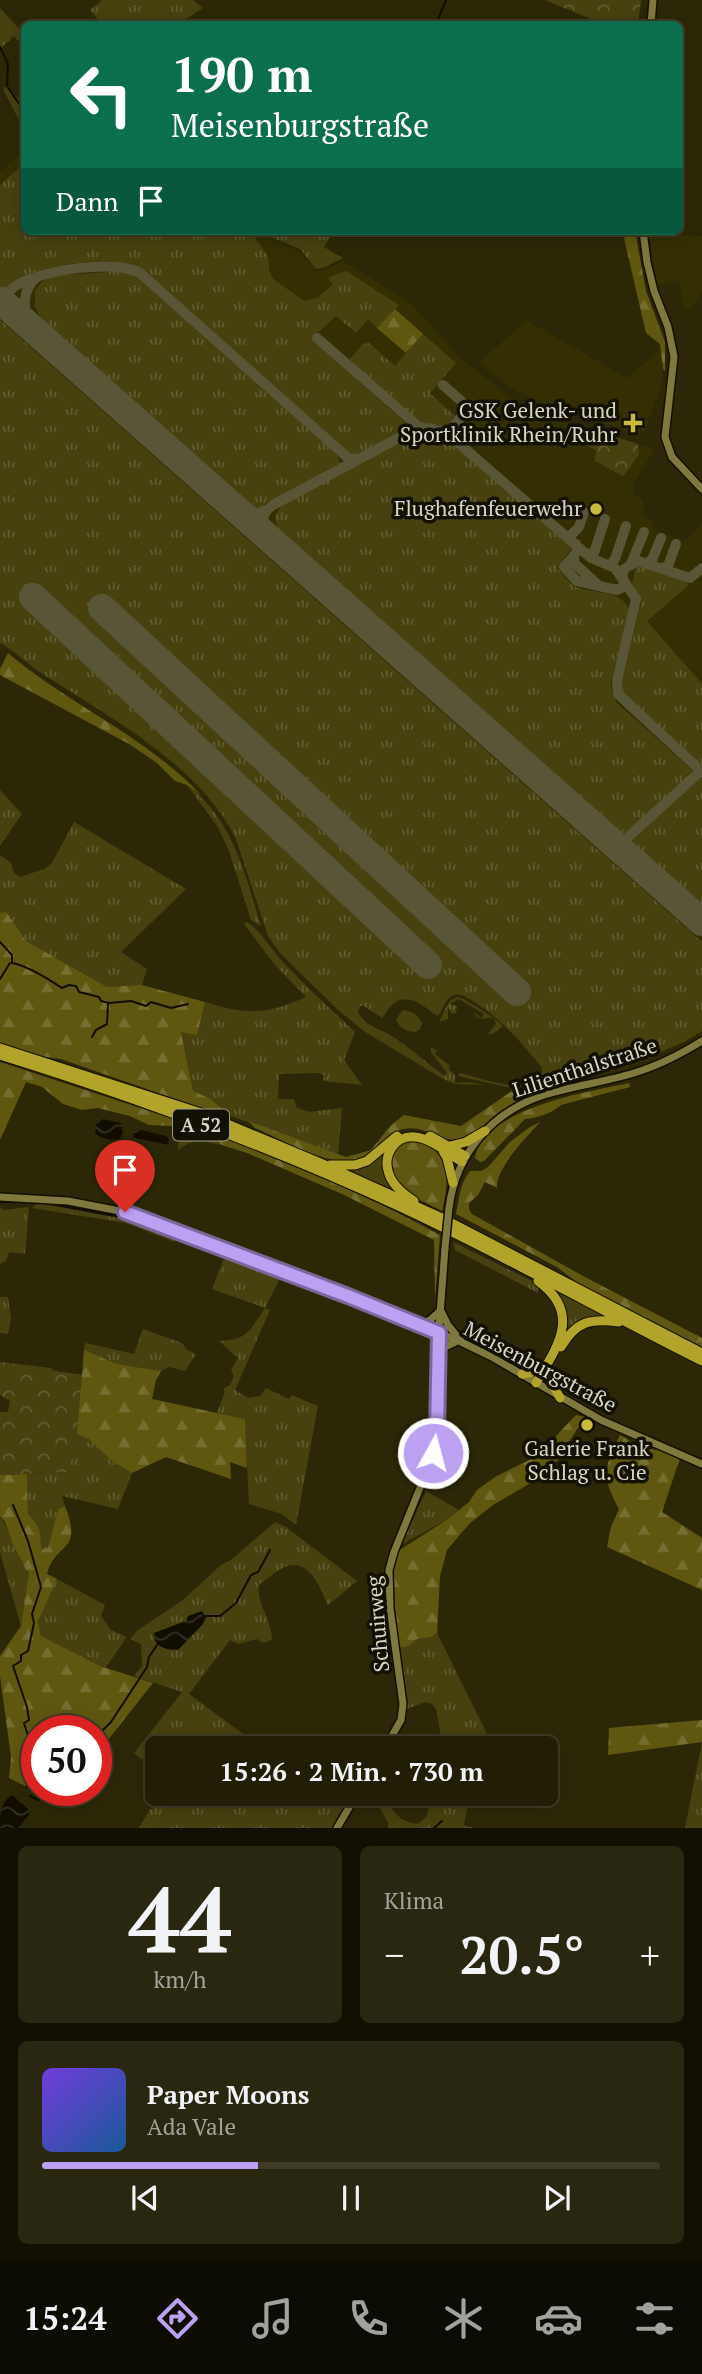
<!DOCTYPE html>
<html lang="de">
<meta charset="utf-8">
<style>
:root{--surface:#211e05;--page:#29270f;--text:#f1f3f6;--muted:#a2a29a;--line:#3e3c27;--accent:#bca0f2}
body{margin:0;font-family:"PT Serif",serif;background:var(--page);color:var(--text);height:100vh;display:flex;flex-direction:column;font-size:26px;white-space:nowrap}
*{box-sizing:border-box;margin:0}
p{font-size:23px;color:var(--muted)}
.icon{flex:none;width:38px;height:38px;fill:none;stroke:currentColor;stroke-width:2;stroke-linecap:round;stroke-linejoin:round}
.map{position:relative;height:1828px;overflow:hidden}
.drawer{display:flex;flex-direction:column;gap:18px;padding:18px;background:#121003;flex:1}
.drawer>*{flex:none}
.banner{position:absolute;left:21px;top:21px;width:662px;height:214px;border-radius:10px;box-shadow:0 4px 18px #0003,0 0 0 2px var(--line);background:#0b6e4f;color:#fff;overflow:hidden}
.speed{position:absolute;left:21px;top:1715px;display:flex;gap:14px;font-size:35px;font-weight:700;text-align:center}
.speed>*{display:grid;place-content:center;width:91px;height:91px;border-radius:50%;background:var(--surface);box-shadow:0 4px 18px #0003,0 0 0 2px var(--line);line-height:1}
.speed .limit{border:10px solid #d22;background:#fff;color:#111}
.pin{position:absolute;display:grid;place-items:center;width:60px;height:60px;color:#fff;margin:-72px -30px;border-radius:50% 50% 50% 0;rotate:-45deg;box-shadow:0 0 7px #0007}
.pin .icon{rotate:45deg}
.me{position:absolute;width:77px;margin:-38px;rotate:7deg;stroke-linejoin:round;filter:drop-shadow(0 0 5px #0008)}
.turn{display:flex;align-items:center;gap:24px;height:147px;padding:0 35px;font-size:32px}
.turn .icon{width:91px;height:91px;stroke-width:2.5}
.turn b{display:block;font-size:49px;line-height:60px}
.then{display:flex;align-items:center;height:66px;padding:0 35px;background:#0003;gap:14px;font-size:26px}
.big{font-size:52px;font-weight:800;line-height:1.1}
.drawer .widget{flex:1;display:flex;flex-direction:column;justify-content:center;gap:10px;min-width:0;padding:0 24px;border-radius:10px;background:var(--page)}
.drawer .dial{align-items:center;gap:0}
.dial b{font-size:91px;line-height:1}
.song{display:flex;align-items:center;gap:21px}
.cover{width:84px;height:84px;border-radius:10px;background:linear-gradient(135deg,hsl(260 70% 55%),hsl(210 70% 35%))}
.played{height:7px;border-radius:4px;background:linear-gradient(90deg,var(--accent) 35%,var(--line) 35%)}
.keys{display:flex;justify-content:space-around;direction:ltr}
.heat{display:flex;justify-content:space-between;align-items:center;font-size:38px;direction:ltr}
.drawer .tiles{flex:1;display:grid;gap:18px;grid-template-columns:1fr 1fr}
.widget:last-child{grid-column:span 2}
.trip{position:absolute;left:145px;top:1736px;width:413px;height:70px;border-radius:10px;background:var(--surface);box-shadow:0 4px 18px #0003,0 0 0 2px var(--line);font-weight:800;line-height:70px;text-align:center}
.dock{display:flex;height:112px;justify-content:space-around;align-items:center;background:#0d0c02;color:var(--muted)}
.dock .icon{width:49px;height:49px}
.dock .active{color:var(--accent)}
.dock b{font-size:32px;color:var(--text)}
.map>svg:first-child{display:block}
.built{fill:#342f03}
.grass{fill:url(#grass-tufts);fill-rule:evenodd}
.forest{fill:url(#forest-firs)}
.park{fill:url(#park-crowns)}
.water{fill:url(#water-waves)}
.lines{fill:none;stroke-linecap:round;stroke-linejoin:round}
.stream{stroke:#110e00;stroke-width:2}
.taxiway{stroke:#595638;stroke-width:10}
.runway{stroke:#595638;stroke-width:28}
.secondary-casing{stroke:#141100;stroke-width:10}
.highway-casing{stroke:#141100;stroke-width:11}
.secondary{stroke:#80793d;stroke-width:7}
.highway{stroke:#b2a42a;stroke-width:9}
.secondary-bridge-casing{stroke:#141100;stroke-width:10;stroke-linecap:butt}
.secondary-bridge{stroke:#80793d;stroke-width:7}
.route-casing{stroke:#7a689d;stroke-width:18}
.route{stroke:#bca0f2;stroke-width:12}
.poi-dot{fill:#c9ba3a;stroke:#121104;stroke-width:2.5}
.labels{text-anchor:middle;stroke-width:7;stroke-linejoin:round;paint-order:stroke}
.shield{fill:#121104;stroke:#9c9b8a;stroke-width:2}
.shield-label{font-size:19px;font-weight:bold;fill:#d7d6c3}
.poi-label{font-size:21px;fill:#d7d6c3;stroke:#121104;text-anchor:end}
.street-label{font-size:21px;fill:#d7d6c3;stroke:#121104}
</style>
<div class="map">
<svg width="702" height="1828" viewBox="0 0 702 1828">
<defs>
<pattern id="grass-tufts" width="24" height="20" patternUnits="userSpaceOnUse" patternTransform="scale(1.75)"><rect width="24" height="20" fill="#47410f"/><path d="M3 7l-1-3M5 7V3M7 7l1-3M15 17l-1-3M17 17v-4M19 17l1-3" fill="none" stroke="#615c30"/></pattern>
<pattern id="forest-firs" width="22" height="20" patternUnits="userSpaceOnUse" patternTransform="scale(1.75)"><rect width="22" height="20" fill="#5f5710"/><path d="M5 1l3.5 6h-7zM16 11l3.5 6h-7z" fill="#756e31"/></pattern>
<pattern id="park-crowns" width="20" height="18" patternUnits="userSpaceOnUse" patternTransform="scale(1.75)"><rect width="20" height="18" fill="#47410f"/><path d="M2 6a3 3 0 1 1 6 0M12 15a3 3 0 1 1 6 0" fill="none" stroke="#615c30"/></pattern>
<pattern id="water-waves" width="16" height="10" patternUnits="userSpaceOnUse" patternTransform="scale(1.75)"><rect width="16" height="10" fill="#110e00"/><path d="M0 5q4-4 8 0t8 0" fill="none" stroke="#333024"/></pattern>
</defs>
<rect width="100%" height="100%" fill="#2c2807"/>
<!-- built -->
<path class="built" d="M24 150V231H260L265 237 298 251 315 271H323L343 261 411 303 460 358 514 400 538 412 654 449 633 485V493L643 500 644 517 652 521 653 529 685 541 702 523V1033L649 1060 613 1072 583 1079 570 1077 553 1081 549 1071 500 1015 462 992 420 1000 296 971 268 936 236 839 231 829 204 793 182 771 132 732 39 672 0 643V172Z
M649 233 702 236V292L691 309 683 308 679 280 657 286Z
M526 320 627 378 661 349 663 369 661 386 644 433 637 434 542 404 512 388 479 363Z"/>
<!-- grass -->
<path class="grass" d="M102 0H193L203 8 178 24H102L90 10Z
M0 8 24 34V48L14 36 1 48 0 46Z
M8 86 17 98 24 92V130L3 89Z
M24 163V231H250L268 256 269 270 273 279 304 301 317 298 333 284 328 278 346 271 399 305 377 328 368 319 356 333 336 316 311 339 408 425 407 429 358 455 349 453 143 270C117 253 48 265 21 277 12 281 6 287 0 294V185Z
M263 231H333L324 247 343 258 323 268 316 269 300 249 270 237Z
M121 271 136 276 337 454 340 464 256 509 41 319 35 306V292L41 282 54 276Z
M0 320 702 942V1031L684 1042 634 1063 596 1073 552 1077 553 1082 507 1087 458 1076 460 1073C485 1079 516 1093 541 1079L542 1068C522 1043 502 1019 474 1002 469 999 461 993 454 995 445 998 443 1010 438 1016 425 1008 408 990 392 1005 388 1008 385 1015 382 1018L364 1006H360L358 1012C365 1026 378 1028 390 1035 409 1046 426 1063 445 1076L447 1073 431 1052V1047L437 1051 435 1054 449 1065V1069L455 1075V1083L468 1082 486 1085 455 1084 445 1080 365 1032 338 1010 280 953 268 936 236 839C201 765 109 717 43 674 28 665 16 651 0 643Z
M423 334 456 363 430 393 455 416 446 427 420 422 349 360 363 344 369 343 395 366Z
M431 433 443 436 456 444 572 547 557 568C563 574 571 585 578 588 596 594 621 589 629 610L611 682 612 693 617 703 702 779V904L277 527 275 517 282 504 405 440Z
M642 566 685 581 689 585 647 621 702 684V766L627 699 623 692 622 683 641 602 632 584 636 568Z
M187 785C233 819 245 874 261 926L251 920 229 851 218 827Z
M0 790 22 814 0 846Z
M74 822 186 889 121 952 147 969 142 985 107 987 26 941 6 912 0 913V855L11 863 14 873 20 877 44 869 52 863Z
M247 922C263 933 270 949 284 963 306 987 331 1009 355 1032L344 1060 362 1085 323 1081 324 1075 318 1073 279 1074 278 1099H294L297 1108 309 1112 342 1108 338 1154 228 1115 211 1099 193 1092 181 1031 197 1034 205 1002C246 1015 266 1015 306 997L275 965 244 924Z
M457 997 462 998C476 1007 491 1014 503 1026L493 1034H488L496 1024 494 1018C487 1016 477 1024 474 1012L481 1019 484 1014 459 999 449 1004 457 1006 456 1013 452 1014 448 1007V1019L439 1022C444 1013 446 1001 457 997Z
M403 1010C412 1011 418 1015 422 1023L420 1029 415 1032C406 1031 399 1028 396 1019Z
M177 1120 193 1125 192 1129 207 1137 210 1135 222 1145C203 1142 195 1137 178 1150L179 1133 174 1126Z
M387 1148 398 1193 344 1168Z
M37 1203 130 1220 175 1237 174 1242 126 1223 32 1208Z
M29 1207 25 1254 9 1252 6 1261 0 1264V1208L4 1210Z
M453 1242 538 1284V1293L455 1250Z
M225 1256 281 1276 265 1308 270 1310 235 1390 248 1398 260 1396 266 1388 289 1399 292 1395 318 1406 296 1525 282 1514 249 1504 245 1419 217 1413 224 1395V1388L230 1385 234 1376 231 1370 238 1358 219 1341C248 1340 249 1331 265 1308L212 1289Z
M550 1287 556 1291 609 1319 595 1318 557 1348 564 1332Z
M0 1297H8L11 1319 8 1334 0 1333Z
M143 1329 182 1343 187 1350 196 1354 185 1371 169 1367 161 1371 117 1364 84 1350 85 1343 134 1354Z
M77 1434 89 1439 113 1462 132 1473 118 1509 62 1496 65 1506 58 1509 48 1548 41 1550C41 1533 40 1525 28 1514L27 1474 69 1472Z
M426 1491 459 1510 448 1519 401 1545Z
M0 1516C4 1521 29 1571 29 1576 29 1592 23 1610 21 1626L0 1552Z
M275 1522 286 1527 357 1581 328 1605C320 1589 311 1559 287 1566 278 1569 267 1579 259 1585 256 1604 272 1620 272 1640L263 1643 257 1639 238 1644 230 1640 189 1694 262 1748H158L157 1771 134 1753 182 1692 134 1676 142 1666 141 1644 130 1639 138 1630 183 1600 221 1565 231 1560ZM186 1621 203 1624 186 1639 154 1633Z
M57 1579 105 1605 101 1616 111 1630 127 1637 106 1667 100 1666 41 1636 38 1622Z
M437 1633 489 1738 507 1748H443L436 1709 432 1704 425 1702 407 1709 398 1647C407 1646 412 1640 420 1638 428 1637 431 1638 437 1633Z
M702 1742V1828H685Z
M169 1794H325L345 1808 333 1828H139L150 1809H153L161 1798 165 1800Z
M373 1794H384C394 1811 396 1821 418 1824L426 1817 434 1794H470L464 1825 475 1828H388V1823Z"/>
<!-- forest -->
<path class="forest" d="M625 231H635L646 291 665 342V371L663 369 660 344 646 333 624 238 627 236Z
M395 309 423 334 406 353 377 328Z
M8 653C69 705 146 736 202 796L187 785 175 781 157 763 129 744 0 675V669Z
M6 912 26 941 107 987 142 985 205 1002 197 1035 181 1032 193 1091 211 1099 228 1115 227 1117 61 1059 39 1056 0 1043V913Z
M0 1062 177 1120 174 1126 149 1125 130 1116 98 1108 82 1110 63 1104 42 1087 26 1082 0 1140Z
M564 1083V1085C543 1091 522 1097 504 1109 489 1118 477 1135 460 1139 441 1144 426 1124 403 1129 387 1134 380 1151 366 1158 338 1173 281 1139 255 1128L248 1121 346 1157 371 1150 390 1126 404 1115 461 1126 512 1091Z
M629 1083 630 1087 561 1105C552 1113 538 1118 525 1119L484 1161 480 1162 475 1158C484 1108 588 1092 629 1083Z
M540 1122C526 1138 496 1167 497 1188L485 1182 478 1195 469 1203V1209L472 1214 583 1276 702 1338V1347L578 1283 557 1267 456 1214C459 1199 460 1183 470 1171H481L488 1167 510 1142 530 1127Z
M210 1135C236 1138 263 1152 287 1162 339 1184 390 1208 440 1235L435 1300 434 1240 342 1194 247 1153 222 1145Z
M415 1139C450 1151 450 1179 442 1211 431 1205 418 1200 407 1192 393 1183 381 1156 399 1144 403 1142 410 1141 415 1139Z
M84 1350 117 1364 161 1371 156 1380 152 1399 245 1419 247 1468 230 1462 231 1479 166 1457 132 1473 113 1462 89 1439 77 1434 54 1371 82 1375Z
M576 1415 585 1417 554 1465 534 1481 493 1505 470 1523 447 1550 440 1576 437 1633 431 1637 417 1639 408 1646 395 1648 391 1571 398 1551 448 1519 469 1502 477 1490 495 1477 537 1456Z
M620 1435 641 1447 681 1455 662 1512 702 1538V1590L607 1547 611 1527 619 1509C601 1476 604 1468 620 1435Z
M27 1474 28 1514C40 1525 41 1533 41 1549L48 1548 58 1509 65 1506C84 1554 55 1541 47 1574L57 1579 38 1622 41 1636 100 1666 153 1683 96 1755V1731H37V1790H50L47 1797 9 1778 11 1757 0 1676V1656L21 1626 29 1574 13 1544 5 1522 0 1516V1475Z
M702 1720V1742L608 1755 609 1728Z"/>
<!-- park -->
<path class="park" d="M545 0H641L638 24H595L596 21Z
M580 426 638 444 639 455 623 476 595 461 596 450 578 442Z
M0 1362 51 1368 54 1371 82 1375 77 1434 69 1472 0 1475V1412H8L10 1401 0 1395Z"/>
<!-- water -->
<path class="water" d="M103 1119 121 1123 123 1132 120 1139C112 1141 101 1139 95 1133L96 1125Z
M137 1129 166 1136 169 1139V1145L135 1138 133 1136 134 1131Z
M202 1611 206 1617 203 1624 178 1650C166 1650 153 1647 154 1633L186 1621 188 1616Z
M12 1795 28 1809 29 1815 18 1828H0C0 1815 0 1802 12 1795Z"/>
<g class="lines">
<!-- stream -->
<path class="stream" d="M436 24 446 0
M0 47 8 64 7 86 24 111
M0 942 12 955V963C28 966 47 978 62 988L69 985 76 986 79 992 99 997 101 1001 109 1003 131 1001 146 1006 151 1002 171 1008 188 1004
M0 979 10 963
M92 1037 96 1030 107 1024 108 1004
M0 1202H18
M47 1203 132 1219 276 1272
M13 1505 28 1541 41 1587 32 1614 34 1623 28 1651 21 1655V1661L13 1666 27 1707 29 1720 24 1723 30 1742 21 1750 31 1768 34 1778 26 1787
M203 1616H220L236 1603 251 1575 258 1572 270 1550
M96 1737 111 1722 147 1667 149 1657 159 1642
M30 1796 39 1800 42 1797 43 1790
M434 1828 442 1821"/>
<!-- taxiway -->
<path class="taxiway" d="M1 301C6 295 10 289 17 285 42 270 114 259 140 273L348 458 358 459
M33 330C22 315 21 289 37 277
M317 338 419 427 425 428
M443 385 468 407 448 434
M239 512 251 516 266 510
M568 538 579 527 584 512
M270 539C259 528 260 514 273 505L406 434 430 428 448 434 591 558 615 568 636 599 617 681 618 694 702 772
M576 544 577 552 564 567 577 581 617 590 623 587 624 580
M586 554 594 553 605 519
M574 555V563L597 584
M646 563 652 560 661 538
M631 564 644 532
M607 565 611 564 615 559 626 526
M662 568 668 566 676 544
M622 578 624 569 638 561 690 578 702 568
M617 847 701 771
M682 904 702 918"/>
<!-- runway -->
<path class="runway" d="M1 301 702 922
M33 597 428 965
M102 608 517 992"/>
<!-- secondary casing -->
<g class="secondary-casing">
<path id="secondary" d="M651 24 653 0
M643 231 647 262 654 291 668 327 674 357 665 437 672 457 702 489
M0 1197 68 1201 125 1212 348 1296 461 1342 490 1356 601 1420 702 1464
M449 1208C456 1153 492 1112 544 1095 574 1086 604 1082 634 1073 658 1066 681 1054 702 1041
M441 1311 448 1325 461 1341
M420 1324 430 1320 440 1311
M438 1354 447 1346 457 1341
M385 1748 401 1720 403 1704 390 1608 389 1570 394 1552 428 1468 435 1445 438 1418 437 1354 445 1248
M337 1828 357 1794"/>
</g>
<!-- highway casing -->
<g class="highway-casing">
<path id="highway" d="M0 1048 201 1113 325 1165 440 1217 702 1353
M0 1055C135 1097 268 1146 396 1205 500 1253 600 1310 702 1361
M430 1136 465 1156
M450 1146 466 1142 485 1131
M443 1151 447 1158 453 1183
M330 1165H355L367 1161 397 1136
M414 1201C404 1194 393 1186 389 1174 382 1155 395 1135 415 1137 431 1138 449 1154 462 1162
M561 1347C576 1321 591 1318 619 1322
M549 1371 552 1383 560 1398
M522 1374 538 1371 544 1366
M536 1383C558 1346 582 1313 538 1281"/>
</g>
<!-- secondary -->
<use href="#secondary" class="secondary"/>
<!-- highway -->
<use href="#highway" class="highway"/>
<!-- secondary-bridge casing -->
<g class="secondary-bridge-casing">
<path id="secondary-bridge" d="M445 1248 449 1208"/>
</g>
<!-- secondary-bridge -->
<use href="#secondary-bridge" class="secondary-bridge"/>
</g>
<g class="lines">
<!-- route casing -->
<g class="route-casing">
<path id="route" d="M125 1212 348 1296 439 1333 437 1430 433 1453"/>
</g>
<!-- route -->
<use href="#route" class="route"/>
</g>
<!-- markers -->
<g class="poi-dot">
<path d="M629.5 412.5h7v7h7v7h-7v7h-7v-7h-7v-7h7z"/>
<circle cx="596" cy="509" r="7"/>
<circle cx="587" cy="1425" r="7"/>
</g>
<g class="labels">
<!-- shield labels -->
<rect class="shield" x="173" y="1109.5" width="56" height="31" rx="5"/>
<g class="shield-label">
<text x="201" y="1132">A 52</text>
</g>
<!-- poi labels -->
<g class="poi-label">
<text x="617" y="418">GSK Gelenk- und<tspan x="617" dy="24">Sportklinik Rhein/Ruhr</tspan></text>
<text x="582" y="516">Flughafenfeuerwehr</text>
<text x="587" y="1456" text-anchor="middle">Galerie Frank<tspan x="587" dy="24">Schlag u. Cie</tspan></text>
</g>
<!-- street labels -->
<g class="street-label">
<text transform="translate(585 1068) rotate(-18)" y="7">Lilienthalstraße</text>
<text transform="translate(540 1367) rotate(28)" y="7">Meisenburgstraße</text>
<text transform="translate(378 1624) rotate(-95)" y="7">Schuirweg</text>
</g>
</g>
</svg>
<div class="speed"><div class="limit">50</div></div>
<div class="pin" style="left:125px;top:1212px;background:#d93025"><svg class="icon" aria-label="arrive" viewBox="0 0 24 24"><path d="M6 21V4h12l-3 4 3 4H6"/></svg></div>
<svg class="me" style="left:433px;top:1453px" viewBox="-20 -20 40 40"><circle r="17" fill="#bca0f2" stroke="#fff" stroke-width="3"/><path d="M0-11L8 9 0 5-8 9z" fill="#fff"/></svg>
<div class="trip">15:26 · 2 Min. · 730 m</div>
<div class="banner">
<div class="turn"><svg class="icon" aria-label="left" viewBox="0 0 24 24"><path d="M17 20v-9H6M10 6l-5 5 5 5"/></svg><div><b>190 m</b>Meisenburgstraße</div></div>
<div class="then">Dann<svg class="icon" aria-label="arrive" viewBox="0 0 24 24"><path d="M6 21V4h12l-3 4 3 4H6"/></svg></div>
</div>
</div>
<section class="drawer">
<div class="tiles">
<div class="widget dial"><b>44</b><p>km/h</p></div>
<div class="widget"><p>Klima</p>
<div class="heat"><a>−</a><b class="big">20.5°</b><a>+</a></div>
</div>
<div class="widget">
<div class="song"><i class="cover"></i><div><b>Paper Moons</b><p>Ada Vale</p></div></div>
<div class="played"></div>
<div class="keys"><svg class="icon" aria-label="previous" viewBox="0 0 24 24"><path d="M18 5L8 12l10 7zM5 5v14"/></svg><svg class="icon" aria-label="pause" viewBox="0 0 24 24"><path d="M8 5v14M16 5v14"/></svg><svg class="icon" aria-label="next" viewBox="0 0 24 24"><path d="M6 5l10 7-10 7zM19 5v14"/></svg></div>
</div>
</div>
</section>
<nav class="dock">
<b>15:24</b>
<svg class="icon active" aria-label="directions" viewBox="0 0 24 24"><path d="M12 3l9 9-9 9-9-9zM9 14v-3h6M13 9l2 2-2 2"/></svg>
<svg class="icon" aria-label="music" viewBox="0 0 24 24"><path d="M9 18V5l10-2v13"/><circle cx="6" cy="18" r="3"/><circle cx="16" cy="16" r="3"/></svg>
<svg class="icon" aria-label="phone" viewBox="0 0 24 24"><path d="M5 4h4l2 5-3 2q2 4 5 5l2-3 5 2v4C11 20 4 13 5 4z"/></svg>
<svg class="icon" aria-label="climate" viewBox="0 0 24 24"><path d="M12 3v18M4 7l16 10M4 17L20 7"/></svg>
<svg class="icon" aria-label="car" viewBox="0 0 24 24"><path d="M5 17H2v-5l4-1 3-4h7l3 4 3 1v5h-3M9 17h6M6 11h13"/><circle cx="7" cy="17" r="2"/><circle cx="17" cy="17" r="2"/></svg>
<svg class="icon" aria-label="filters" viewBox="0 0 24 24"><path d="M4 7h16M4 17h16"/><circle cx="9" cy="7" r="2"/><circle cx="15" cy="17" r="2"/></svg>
</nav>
